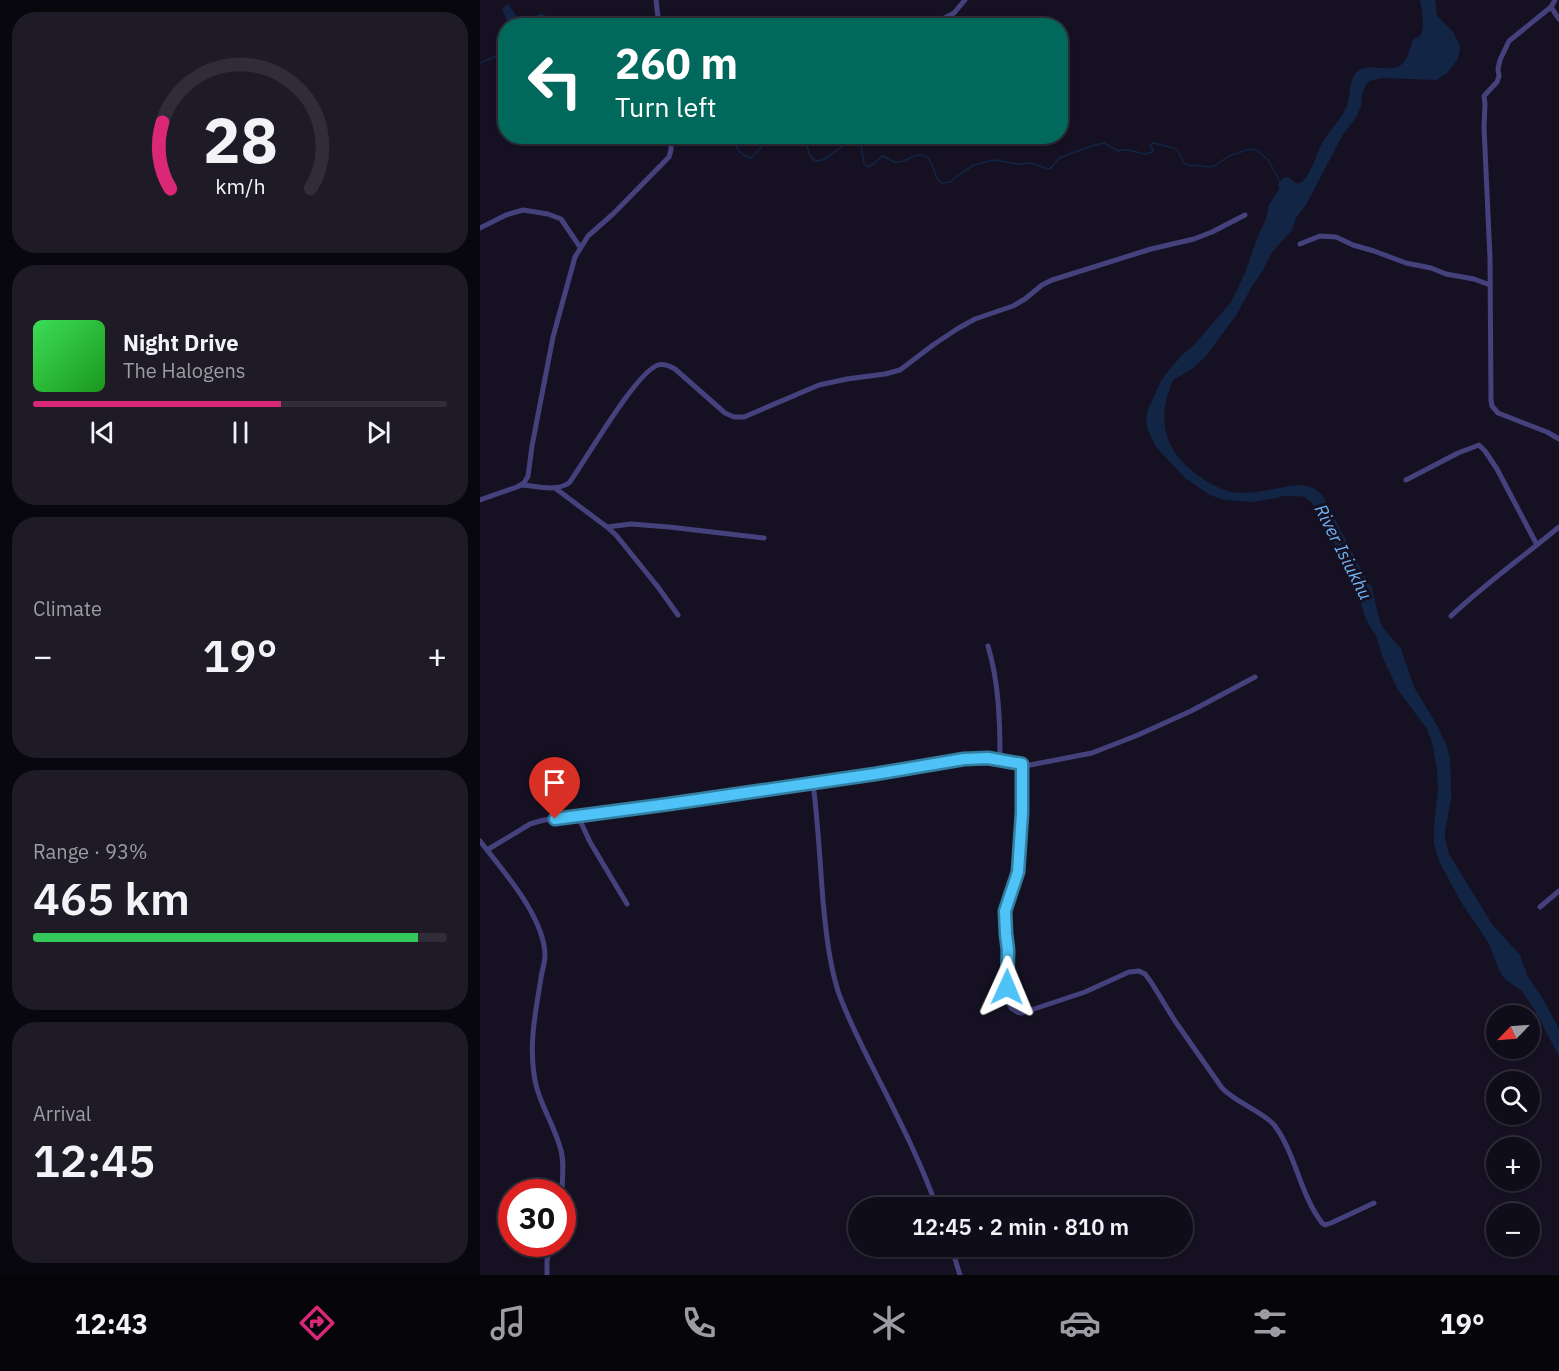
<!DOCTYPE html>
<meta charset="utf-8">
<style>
:root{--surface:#100d1a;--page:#1e1b27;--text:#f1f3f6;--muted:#9c9ca2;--line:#302d39;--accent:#db2777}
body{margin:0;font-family:"IBM Plex Sans",sans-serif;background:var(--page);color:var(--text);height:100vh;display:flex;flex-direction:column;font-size:22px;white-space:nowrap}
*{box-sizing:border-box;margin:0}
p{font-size:20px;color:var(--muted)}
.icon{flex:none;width:33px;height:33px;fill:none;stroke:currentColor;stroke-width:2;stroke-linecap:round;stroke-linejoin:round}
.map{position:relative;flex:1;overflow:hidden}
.side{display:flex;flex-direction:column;gap:12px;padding:12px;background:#09070e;width:480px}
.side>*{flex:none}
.top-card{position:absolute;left:18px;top:18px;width:570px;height:126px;border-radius:24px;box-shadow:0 2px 4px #0004,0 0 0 2px var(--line);background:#00695c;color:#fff;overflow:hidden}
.needle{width:39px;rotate:245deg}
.controls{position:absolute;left:1006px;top:1005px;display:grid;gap:12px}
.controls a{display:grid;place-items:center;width:54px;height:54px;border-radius:50%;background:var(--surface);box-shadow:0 2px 4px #0004,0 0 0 2px var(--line);font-size:30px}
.speed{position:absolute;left:18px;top:1179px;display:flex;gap:12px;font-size:30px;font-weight:700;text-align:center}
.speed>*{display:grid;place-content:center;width:78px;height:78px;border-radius:50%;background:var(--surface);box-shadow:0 2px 4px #0004,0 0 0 2px var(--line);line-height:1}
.speed .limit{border:9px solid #d22;background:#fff;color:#111}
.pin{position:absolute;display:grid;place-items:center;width:51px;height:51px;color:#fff;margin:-62px -26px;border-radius:50% 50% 50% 0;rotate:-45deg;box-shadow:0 0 6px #0007}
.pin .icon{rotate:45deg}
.me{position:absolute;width:66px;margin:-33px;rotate:1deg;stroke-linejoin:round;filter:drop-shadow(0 0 4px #0008)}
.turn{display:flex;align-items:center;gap:21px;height:126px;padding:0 18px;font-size:27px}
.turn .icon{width:78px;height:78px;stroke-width:2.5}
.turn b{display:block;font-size:42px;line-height:51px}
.big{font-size:45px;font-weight:600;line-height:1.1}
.side .tile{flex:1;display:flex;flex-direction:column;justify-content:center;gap:9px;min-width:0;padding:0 21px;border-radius:24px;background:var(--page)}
.side .dial{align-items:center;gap:0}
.dial svg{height:156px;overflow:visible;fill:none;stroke:var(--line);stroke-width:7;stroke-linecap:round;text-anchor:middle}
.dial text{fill:var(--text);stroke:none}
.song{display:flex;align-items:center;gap:18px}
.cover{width:72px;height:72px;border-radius:9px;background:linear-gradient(135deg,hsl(130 70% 55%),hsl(120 70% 35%))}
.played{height:6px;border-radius:3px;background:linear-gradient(90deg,var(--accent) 60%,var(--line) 60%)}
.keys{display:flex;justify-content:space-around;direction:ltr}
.heat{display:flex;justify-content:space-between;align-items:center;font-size:33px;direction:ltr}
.charge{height:9px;border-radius:4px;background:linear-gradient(90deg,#34c759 93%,var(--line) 0)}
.trip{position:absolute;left:368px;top:1197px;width:345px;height:60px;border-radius:30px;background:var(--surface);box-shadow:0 2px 4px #0004,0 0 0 2px var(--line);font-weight:600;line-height:60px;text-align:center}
.tabs{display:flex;height:96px;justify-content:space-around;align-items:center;background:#06050a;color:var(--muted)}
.tabs .icon{width:42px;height:42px}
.tabs .on{color:var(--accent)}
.tabs b{font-size:27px;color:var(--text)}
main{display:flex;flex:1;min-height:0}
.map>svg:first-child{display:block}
.water{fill:#132545}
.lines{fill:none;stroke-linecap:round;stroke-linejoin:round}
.stream{stroke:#132545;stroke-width:1.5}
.minor{stroke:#45417d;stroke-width:5}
.route-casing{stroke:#337fa1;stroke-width:15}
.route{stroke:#4fc3f7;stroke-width:10}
.labels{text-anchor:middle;stroke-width:6;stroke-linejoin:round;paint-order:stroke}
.water-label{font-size:18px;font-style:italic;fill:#71b2f0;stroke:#151123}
</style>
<main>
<section class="side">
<div class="tile dial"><svg viewBox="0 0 100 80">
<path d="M14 69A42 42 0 1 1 86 69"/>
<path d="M14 69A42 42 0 0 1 10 35" stroke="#db2777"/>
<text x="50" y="56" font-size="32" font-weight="700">28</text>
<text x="50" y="72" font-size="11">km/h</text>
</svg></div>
<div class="tile">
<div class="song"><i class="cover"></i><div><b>Night Drive</b><p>The Halogens</p></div></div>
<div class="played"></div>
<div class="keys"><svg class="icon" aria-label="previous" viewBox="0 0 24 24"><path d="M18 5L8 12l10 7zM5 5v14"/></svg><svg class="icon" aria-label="pause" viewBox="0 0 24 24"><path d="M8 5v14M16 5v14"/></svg><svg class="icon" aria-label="next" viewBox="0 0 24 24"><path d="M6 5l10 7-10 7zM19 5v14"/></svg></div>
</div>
<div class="tile"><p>Climate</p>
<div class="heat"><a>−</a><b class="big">19°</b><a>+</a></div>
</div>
<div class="tile"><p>Range · 93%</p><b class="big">465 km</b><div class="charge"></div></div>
<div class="tile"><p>Arrival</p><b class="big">12:45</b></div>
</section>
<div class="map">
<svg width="1079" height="1275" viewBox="0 0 1079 1275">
<rect width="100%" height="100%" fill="#151123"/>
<!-- water -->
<path class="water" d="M940 0H955L957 16 973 32 979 44 980 49 978 58 975 63 967 73 956 80 904 78 892 80 888 82 882 93 881 106 877 116 862 136 826 205 816 218 812 230 793 251 783 270 771 288 757 314 726 356 712 369 693 380C677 418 682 448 716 474 727 482 738 489 752 492 764 494 777 492 789 490 809 487 830 478 844 498L882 571 892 588 900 622 904 629 921 649 934 687 958 727 966 744 970 759 971 789V799L965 832V838L969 854 1012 924 1040 955 1048 977 1063 999 1079 1029V1056L1054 1009 1041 990 1026 980 1021 974 1008 942 981 902 959 861 954 844V826L958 791 957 769 952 742 947 729 918 690 902 656 897 638 886 620 877 591 864 562 832 503 825 497 816 496H803L797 498 772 502 744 500 730 495 705 478 676 447 667 428 666 420 668 409 681 381 689 370 702 355 714 345 751 302 765 273 778 236 786 219 789 205 799 189 798 184 803 178 808 177C812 180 815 185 820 183 828 180 837 155 840 147 846 133 860 122 866 108 870 99 869 90 872 80 879 57 907 75 921 65 929 59 929 48 933 40L941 35C945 23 942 13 940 0Z
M28 4 39 20 30 25H29L22 9Z"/>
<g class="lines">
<!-- stream -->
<path class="stream" d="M48 26 55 17 61 15 67 17 72 26
M0 63 26 52
M253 136C256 147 259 155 271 158L282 146 293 136
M323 136C328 143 327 154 332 158 340 168 357 149 364 145 369 142 373 143 378 143L381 146 384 164 388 167 395 163 402 156C407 157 411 162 416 162 427 164 437 148 448 158 455 166 453 177 462 183L470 182 478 175 494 165 514 160 538 164 551 163 568 169 571 168 579 158 612 146 624 143 638 151C653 146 659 158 672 152L673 150 670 146 673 143 694 148 698 151 704 163 708 165 730 167 734 166 749 156 770 149 777 150 788 160 801 183"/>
<!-- minor -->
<path class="minor" d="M176 0 179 26
M1075 0 1071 7 1029 41 1020 60 1018 69 1019 76 1017 82 1004 96 1005 104 1004 127 1010 258 1011 400 1012 406 1018 413 1067 432 1079 439
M1071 7 1079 19
M461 20 474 13 485 0
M0 228 26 215 43 210 68 214 81 219 100 247
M820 244 840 236 856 237 873 245 894 251 926 263 951 268 966 274 994 279 1010 285
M926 480 978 453 999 445 1005 451 1017 469 1057 545
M41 485C57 486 75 492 89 483 106 460 155 373 178 365 184 363 190 366 195 369L245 413 254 417H264L339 385 367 379 405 374 420 370 453 345 477 329 495 319 533 306 545 299 562 285 572 280 671 249 714 239 732 232 765 215
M75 488 127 527 136 535 178 587 198 615
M0 500 37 487 44 483 48 476 52 446 73 337 95 257 108 236 133 214 189 157 191 150V136
M127 527 151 524 189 527 284 538
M971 616C1005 584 1043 557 1079 527
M508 646C519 683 520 721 520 760
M542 764V812L538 872 525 911 526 934 528 950 527 996 529 1004 531 1008 537 1012 541 1013 554 1009 605 992 649 972 659 971 665 974 671 982 695 1021 742 1088C756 1103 784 1112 795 1126 816 1155 820 1194 842 1223L845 1225 851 1223 894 1203
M333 783C338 822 340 862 343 901 346 932 349 962 358 991 367 1017 380 1042 392 1066 415 1112 440 1159 457 1208
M98 816 110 842 147 904
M0 841C23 871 64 916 65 955 65 963 62 970 61 978 56 1009 49 1042 54 1074 57 1100 73 1122 80 1147 85 1161 82 1178 82 1192
M7 850 50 824 64 820 108 815 189 804 395 774 484 759 508 758 550 765 612 753 658 735 711 711 775 677
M1060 907 1079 891
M471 1246 480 1275
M67 1275V1260L72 1244"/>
</g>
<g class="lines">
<!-- route casing -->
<g class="route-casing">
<path id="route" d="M75 819 189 804 395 774 484 759 508 758 542 764V813L538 872 525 911 526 934 528 950 527 987"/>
</g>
<!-- route -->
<use href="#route" class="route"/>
</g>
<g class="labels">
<!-- water labels -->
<g class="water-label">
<text transform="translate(863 552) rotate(63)" y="6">River Isiukhu</text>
</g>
</g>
</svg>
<div class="controls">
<a><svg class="needle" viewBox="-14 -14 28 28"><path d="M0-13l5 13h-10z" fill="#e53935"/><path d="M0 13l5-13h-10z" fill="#9c9ca2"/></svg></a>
<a><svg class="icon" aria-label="search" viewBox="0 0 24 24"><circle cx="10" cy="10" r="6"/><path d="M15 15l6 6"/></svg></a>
<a>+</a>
<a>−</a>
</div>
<div class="speed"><div class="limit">30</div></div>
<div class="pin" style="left:75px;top:819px;background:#d93025"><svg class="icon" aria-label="arrive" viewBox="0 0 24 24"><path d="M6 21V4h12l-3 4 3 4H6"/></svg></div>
<svg class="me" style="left:527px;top:987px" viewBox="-20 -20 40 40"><path d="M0-17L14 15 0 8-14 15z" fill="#4fc3f7" stroke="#fff" stroke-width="4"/></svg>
<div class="trip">12:45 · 2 min · 810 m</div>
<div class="top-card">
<div class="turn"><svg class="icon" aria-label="left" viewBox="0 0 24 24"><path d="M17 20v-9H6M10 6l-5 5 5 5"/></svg><div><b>260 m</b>Turn left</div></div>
</div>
</div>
</main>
<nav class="tabs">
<b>12:43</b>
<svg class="icon on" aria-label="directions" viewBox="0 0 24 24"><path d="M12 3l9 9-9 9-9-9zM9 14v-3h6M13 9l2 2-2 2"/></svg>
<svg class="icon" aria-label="music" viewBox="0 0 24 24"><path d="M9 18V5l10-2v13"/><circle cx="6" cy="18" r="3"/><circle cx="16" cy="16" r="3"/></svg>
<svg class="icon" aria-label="phone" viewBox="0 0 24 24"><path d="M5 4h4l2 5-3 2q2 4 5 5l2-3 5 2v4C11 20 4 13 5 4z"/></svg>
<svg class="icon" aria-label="climate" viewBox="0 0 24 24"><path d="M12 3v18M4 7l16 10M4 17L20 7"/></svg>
<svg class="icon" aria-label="car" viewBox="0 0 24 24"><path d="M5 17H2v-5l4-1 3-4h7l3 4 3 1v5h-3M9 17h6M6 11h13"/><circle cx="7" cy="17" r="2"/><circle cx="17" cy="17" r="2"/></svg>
<svg class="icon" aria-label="filters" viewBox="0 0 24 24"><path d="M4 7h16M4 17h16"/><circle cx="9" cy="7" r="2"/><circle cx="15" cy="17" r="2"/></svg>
<b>19°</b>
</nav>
